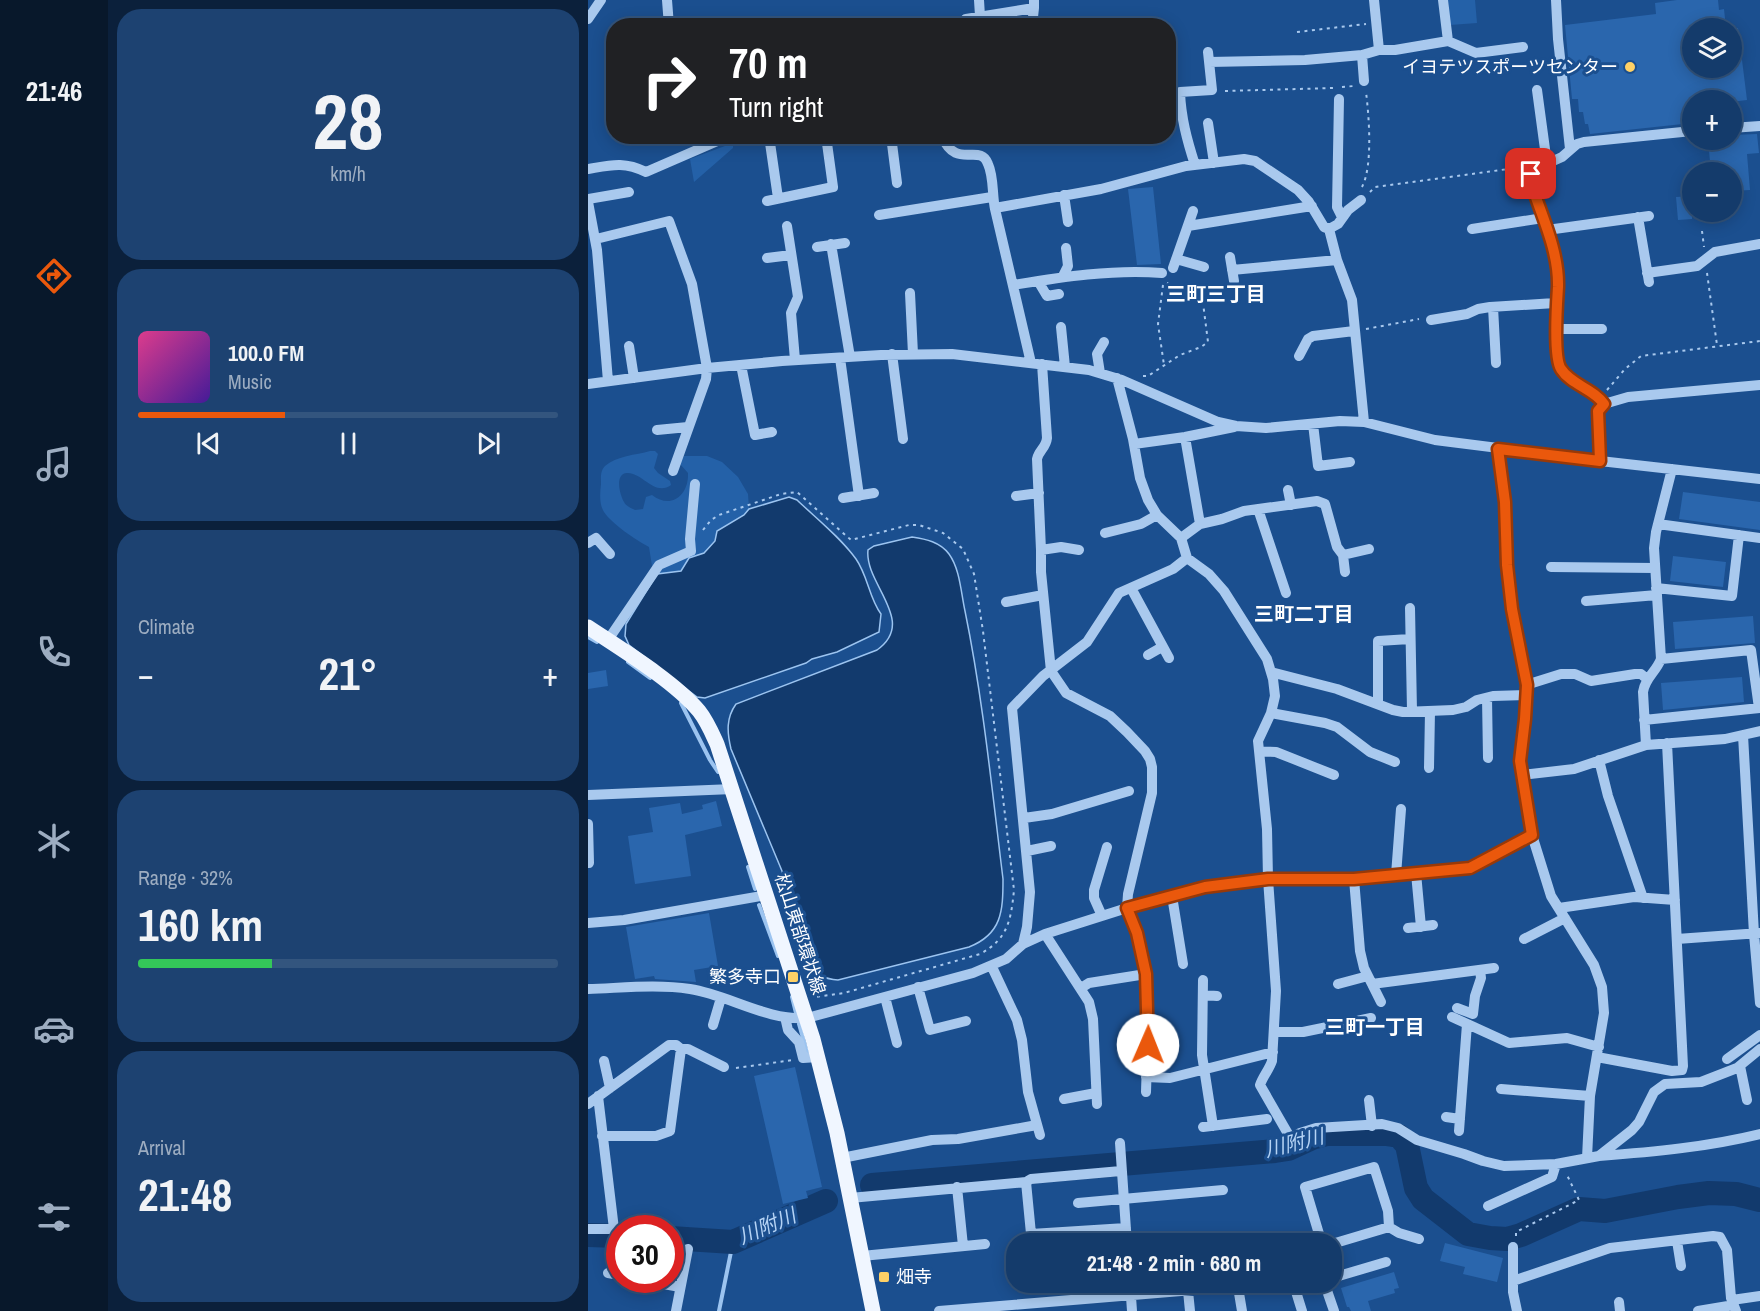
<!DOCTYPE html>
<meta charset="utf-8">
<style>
:root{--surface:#143b6b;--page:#1d4271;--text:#f1f3f6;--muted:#9dadc1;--line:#33557e;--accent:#ea580c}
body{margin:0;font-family:"Archivo Narrow","Noto Sans JP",sans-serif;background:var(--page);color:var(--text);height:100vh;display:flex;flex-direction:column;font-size:22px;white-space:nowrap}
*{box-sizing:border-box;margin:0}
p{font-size:20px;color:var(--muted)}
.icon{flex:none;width:33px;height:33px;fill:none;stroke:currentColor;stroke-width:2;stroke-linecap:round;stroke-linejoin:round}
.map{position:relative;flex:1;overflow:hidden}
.drawer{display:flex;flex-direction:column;gap:9px;padding:9px;background:#0b203b;width:480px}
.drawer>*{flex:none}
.guide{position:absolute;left:18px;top:18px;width:570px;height:126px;border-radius:24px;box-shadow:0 3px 15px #0003,0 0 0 2px var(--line);background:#202124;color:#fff;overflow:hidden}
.tools{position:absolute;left:1094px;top:18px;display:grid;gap:12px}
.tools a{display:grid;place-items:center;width:60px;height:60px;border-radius:50%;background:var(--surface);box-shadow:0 3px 15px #0003,0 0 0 2px var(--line);font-size:30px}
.speed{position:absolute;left:18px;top:1215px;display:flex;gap:12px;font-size:30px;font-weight:700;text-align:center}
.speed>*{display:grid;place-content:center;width:78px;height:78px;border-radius:50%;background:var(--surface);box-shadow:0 3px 15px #0003,0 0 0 2px var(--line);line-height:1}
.speed .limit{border:9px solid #d22;background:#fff;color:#111}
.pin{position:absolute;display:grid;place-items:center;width:51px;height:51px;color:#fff;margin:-26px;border-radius:12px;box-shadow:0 3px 9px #0006}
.me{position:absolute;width:66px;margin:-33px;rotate:1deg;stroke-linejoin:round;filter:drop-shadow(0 0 4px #0008)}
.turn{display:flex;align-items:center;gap:21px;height:126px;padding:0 24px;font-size:27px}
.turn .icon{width:78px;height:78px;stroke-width:2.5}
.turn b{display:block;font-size:42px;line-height:51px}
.big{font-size:45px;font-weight:700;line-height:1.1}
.drawer .card{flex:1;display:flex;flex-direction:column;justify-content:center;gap:9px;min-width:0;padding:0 21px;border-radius:24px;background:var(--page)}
.drawer .dial{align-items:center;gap:0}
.dial b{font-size:78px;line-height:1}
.song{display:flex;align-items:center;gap:18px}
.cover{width:72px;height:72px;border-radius:9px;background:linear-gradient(135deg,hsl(330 70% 55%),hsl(260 70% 35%))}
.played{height:6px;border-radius:3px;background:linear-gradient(90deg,var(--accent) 35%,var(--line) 35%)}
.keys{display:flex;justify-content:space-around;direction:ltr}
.heat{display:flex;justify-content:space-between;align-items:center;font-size:33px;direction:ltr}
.charge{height:9px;border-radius:4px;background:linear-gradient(90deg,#34c759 32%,var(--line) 0)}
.trip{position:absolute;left:418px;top:1233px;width:336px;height:60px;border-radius:24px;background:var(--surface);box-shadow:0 3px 15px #0003,0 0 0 2px var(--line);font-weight:700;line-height:60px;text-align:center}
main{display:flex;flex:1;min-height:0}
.tabs{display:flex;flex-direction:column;width:108px;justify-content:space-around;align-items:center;background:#08182b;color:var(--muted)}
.tabs .icon{width:42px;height:42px}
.tabs .active{color:var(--accent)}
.tabs b{font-size:27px;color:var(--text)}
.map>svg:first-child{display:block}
.green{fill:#2461a8}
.water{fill:#123a6d;stroke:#9cc4f0;stroke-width:1.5}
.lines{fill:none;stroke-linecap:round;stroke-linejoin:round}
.stream{stroke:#9cc4f0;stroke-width:4}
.river{stroke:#123a6d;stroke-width:24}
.building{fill:#2a66ad}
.path{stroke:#a9c9ee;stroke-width:2;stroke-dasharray:3 4.5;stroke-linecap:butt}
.minor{stroke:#a9c9ee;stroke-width:10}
.major{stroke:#f0f6ff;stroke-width:15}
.route-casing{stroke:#983908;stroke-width:15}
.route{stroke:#ea580c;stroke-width:10}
.poi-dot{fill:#ffd166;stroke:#1b4f8f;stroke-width:2}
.labels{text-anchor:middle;stroke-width:6;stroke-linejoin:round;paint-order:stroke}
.poi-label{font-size:18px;fill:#fff;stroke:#1b4f8f;text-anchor:end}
.street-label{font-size:18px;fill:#fff;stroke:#1b4f8f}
.neighbourhood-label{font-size:20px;font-weight:bold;fill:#fff;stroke:#1b4f8f}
.water-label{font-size:20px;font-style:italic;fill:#b5d3f5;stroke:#1b4f8f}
</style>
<main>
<nav class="tabs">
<b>21:46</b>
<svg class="icon active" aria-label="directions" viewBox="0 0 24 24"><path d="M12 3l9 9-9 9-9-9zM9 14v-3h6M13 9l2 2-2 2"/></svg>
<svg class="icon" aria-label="music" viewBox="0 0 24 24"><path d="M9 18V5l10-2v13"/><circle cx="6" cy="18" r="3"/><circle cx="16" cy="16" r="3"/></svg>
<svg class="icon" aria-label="phone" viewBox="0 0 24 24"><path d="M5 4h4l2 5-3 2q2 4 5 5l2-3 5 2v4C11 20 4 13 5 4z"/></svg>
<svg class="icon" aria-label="climate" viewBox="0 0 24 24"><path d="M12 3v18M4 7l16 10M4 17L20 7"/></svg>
<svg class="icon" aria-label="car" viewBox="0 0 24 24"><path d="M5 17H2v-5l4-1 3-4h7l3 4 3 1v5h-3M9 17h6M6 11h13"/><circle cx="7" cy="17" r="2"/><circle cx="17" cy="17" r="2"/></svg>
<svg class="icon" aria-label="filters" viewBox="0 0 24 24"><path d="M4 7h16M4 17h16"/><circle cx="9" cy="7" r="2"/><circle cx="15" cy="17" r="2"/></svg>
</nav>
<section class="drawer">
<div class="card dial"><b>28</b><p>km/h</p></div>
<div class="card">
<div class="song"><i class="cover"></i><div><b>100.0 FM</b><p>Music</p></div></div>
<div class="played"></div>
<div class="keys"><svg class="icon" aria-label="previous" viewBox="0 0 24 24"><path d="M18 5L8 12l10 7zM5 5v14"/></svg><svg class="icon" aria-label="pause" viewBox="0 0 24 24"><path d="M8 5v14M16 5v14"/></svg><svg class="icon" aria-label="next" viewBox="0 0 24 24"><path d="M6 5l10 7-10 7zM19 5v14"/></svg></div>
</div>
<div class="card"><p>Climate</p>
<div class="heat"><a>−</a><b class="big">21°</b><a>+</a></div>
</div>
<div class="card"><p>Range · 32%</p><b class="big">160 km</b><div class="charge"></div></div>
<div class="card"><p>Arrival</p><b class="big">21:48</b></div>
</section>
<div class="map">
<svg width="1172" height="1311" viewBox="0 0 1172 1311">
<rect width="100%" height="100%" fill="#1b4f8f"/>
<!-- green -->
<path class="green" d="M860 0H887L889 23 862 25Z
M145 143V148L106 182 102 159Z
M62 451H67L70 454 66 468 70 473 82 481 83 485C67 497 54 472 39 473 26 474 32 495 36 502 38 506 43 508 47 510L55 509 58 497 64 495C83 510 101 495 100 473L92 464 96 456H119L134 462 150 477 160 494 161 509 156 515 129 531 127 541 116 554 101 558 93 571 69 574 64 566 61 547C48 540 24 524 16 512 11 504 12 493 13 484 13 478 12 471 17 466 28 456 48 455 62 451Z"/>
<!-- water -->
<path class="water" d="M201 497 209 500C229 519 252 537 268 559 280 576 281 598 293 614L291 632 249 652 224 659 218 663 117 698 109 697 41 645 37 636 38 624 69 574 93 571 101 558 116 553 127 541 129 531 156 515 161 509Z
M324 537C338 539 352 542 361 554 372 569 373 593 377 611 395 699 404 790 415 879 415 911 414 934 381 947L250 980C237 979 230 976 222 965L194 871 143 749C139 732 138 718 148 704L289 650C330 621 276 584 280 550L286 546Z"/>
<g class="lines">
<!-- stream -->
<path class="stream" d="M0 637 9 642
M40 662 62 678
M93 703 122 760 130 772
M160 867 167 889
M171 905 190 956
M204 997 208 1013
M211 1024 219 1052
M131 1311 145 1242"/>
<!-- river -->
<path class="river" d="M284 1185 687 1151 700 1149 724 1138 739 1134H798L811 1136 819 1145 828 1188 835 1199 880 1234 902 1238 919 1239 933 1235 991 1209 1017 1211 1090 1197 1121 1193 1148 1194 1172 1200
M0 1235 32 1236
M82 1238 145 1242 238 1201"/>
</g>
<!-- building -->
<path class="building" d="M1089 0H1130L1131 10 1136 9 1138 28H1104V68H1143V29L1150 28 1159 100 1143 102 1104 100V123L1002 134 1000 124H997L995 112H991L990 99H984L977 25 1068 14 1067 3Z
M1169 134 1171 153 1159 154 1162 190 1143 191V172H1123L1120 140H1143V135Z
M565 187 573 264 549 265 540 189Z
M1104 196V219L1090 220 1088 197Z
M1095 492 1172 502V530L1091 519Z
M1085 556 1138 562 1135 587 1082 581Z
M1165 616 1167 643 1087 649 1085 622Z
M18 670 20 686 0 689V673Z
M1154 677 1156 702 1075 710 1073 683Z
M128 801 134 826 97 835 103 876 47 884 40 836 65 832 61 808 92 803 94 814 115 809 114 805Z
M121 913 130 966 106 970 108 982 67 979 66 976 47 979 38 927Z
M207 1067 234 1187 218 1191 220 1198 195 1204 166 1076Z
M857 1243 915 1258 909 1282 875 1274 877 1267 852 1261Z
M806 1272 811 1288 806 1289 807 1293 780 1301 783 1311H763L761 1307H759L753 1288Z"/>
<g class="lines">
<!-- path -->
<path class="path" d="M709 32 778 24
M754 87 766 86
M637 91 745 88
M774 187C785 166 781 116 778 92
M782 192 787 187 935 167
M1114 231 1116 247
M1119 273 1129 345
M575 285 570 324 576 365
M778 329 831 319
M555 376H560L592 355 613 347 620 342 614 295 579 283
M1019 390 1037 369 1053 356 1172 341
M115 530 123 520 131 515 193 494 209 492 263 540 321 525H331L355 533 375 549 386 574 395 631 426 890C423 920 420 939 392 954L256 993 227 997
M148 1068 205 1060
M928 1236V1232L991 1200 979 1175"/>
<!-- minor -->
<path class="minor" d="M79 0 81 26
M391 0 392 16
M786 0 791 50
M855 0 860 41
M968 0 970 39 982 149
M0 19 13 0
M378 26V19L446 8V0
M444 26 446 8
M457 26H466
M774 55 776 81
M621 62 717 60 774 55 791 50H807L860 41 888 53 935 47
M949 90 959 164
M751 99 749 207 754 217
M620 123 626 163
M1143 128 1172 126
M181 136 190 198
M303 136 309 183
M354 136C368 171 392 142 400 164 406 177 404 195 407 209 419 261 431 312 443 363
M607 165C599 140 593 118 592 92L624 90 620 52
M0 169C23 165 36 161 58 172L141 136
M476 195 480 222
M0 199 41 192
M179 201 245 187 238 136
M0 202 9 250 20 381
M407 208 513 189 598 166 656 159 667 161 710 190 721 202 736 227 741 229 750 224 760 210 773 200
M291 215 404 197
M1050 217 1061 282
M199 226 210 297 203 313 207 360
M600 226 724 206
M741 229 749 260 764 300 776 422
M884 229 955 218
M959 230 1061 216
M8 239 81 221 104 284 119 368 118 379 85 471
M243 244 262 357
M229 247 257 243
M642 257 646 281
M179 258 203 255
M588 259 616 267
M585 268 605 211
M644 270 749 260
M1059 273 1109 266 1127 252 1172 244
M475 276 480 266 478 248
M450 281 459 296 471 294
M425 285C474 277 525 269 574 273
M322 293 325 354
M905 307 908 363
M843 320 879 314 890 309 902 307 967 303
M473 327 477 367
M969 329H1014
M41 346 46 378
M304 354 315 439
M711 356 720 339 725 336 766 331
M252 358 271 496
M454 364 459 438C458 448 451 450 449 459L453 550V572L463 671 478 693 522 716 539 732 557 751 562 759 564 767V793L540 894 539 908 549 933 558 974 560 1029 558 1092
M153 365 167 435 184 432
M512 373 509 354 516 342
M529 378 545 439 552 478 560 500 569 515 593 538 599 558 621 574 636 591 679 659 685 679 687 696 683 713 670 741 679 829 680 879 688 991 684 1061C681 1070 675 1076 672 1085L703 1139 712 1133 728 1128 794 1124 810 1128 829 1140 876 1154 895 1161 916 1166 968 1164 1011 1156 1044 1130 1051 1122 1066 1092 1077 1084 1113 1082 1149 1068 1172 1049
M0 384 119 368 194 361 293 355 364 354 501 370 534 380 630 422 648 426 678 428 752 421 776 422 847 440 1012 461 1172 479
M1016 404 1012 398 979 375 972 368 969 344 970 311 967 303 970 287 967 256 942 180 945 170 974 157 989 144 996 142 1104 131
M725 424 730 466 762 462
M69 430 100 427
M597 437 612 524
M546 444 597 437 646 427
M910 449 917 502 919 565 924 609 938 685 937 719 932 761 933 775
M1012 461 1010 411 1016 404 1040 397 1172 385
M700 490 703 505
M428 496 451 493
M255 498 286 493
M670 509 698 593
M1070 524 1172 538
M517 533 553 524 569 515
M593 538 612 524 634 519 656 511 729 501 737 504 749 547 755 555 757 572
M0 543 8 538 22 554
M453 550 473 547 491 550
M755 555 781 549
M963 567 1067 568
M543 588 581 658
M1068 588 1144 596 1151 535
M998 601 1069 595
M418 602 455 595
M822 608 824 711
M20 640 71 565 103 551 102 539 107 484
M560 655 574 647
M1073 659 1163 650 1171 708
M683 672 749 689 805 710 815 712 865 710 878 707 889 700 905 696 938 695
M938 685 973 674H987L1003 681 1047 674H1053L1059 679
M899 698 900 758
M790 704V641L822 639
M683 713 737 723 749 727 782 752 807 762
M1056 720 1172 708
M1155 735 1166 934 1172 1003
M1058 745 1055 692C1057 678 1068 672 1073 659L1066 548 1068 532 1084 469
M671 751 688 752 746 775
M1011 760 1020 796 1055 898
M841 768 842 711
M0 795 145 789
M436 818 464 814 541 791
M0 824 1 863
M439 851 463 846
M828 873 833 927
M808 875 813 809
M766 879 772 951 776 968 793 1002
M584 896 595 964
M971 908 1046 897 1087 900
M514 916 506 898V890L519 847
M0 923 36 920 179 895
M820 928 845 925
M457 934 501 1002 505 1019 509 1104
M936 939 977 918
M1089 939 1172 933
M435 944 439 927 442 892 424 708 455 676 499 642 531 593 585 569 599 558
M404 967 429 1020 434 1040 440 1092 452 1135
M615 980 614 1055 625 1126
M750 984 780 976
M784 984 906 968
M330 987 342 1030 378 1021
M493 988 501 983 558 974
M0 989C34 988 69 984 102 989 141 995 179 1021 219 1018L385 973 418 959 435 944 457 934 539 908 617 887 680 879H766L882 868 944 835
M615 995 629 996
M297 997 309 1043
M869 1008 885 1014 887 996 893 978 892 970
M197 1017 200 1030 211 1042 215 1058 230 1057
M864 1017 921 1043 979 1038 1011 1047
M125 1025 133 998
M687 1032H715L783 1018
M93 1049H100L136 1067
M1009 1057 1084 1071 1094 1070 1095 1066 1079 743
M1139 1059 1172 1035
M16 1061 22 1088
M1152 1066 1159 1100
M558 1077 582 1078 685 1052
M913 1089 1002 1096
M10 1096 26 1229
M476 1099 508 1093
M781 1100 784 1126
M0 1104 81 1045H88L93 1049 82 1131 68 1136H14
M858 1117 872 1119
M615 1127 679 1119
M871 1131 879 1024
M532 1143 539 1244
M1011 1156C1065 1152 1119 1147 1172 1134
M254 1158 344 1140 370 1139 449 1125
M999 1158 1002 1096 1016 1013 1014 987 1006 965 963 896 944 835 933 775 986 769 1058 745 1137 739 1172 731
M438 1182 443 1179 533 1171
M369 1187 375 1246
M262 1198 438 1182 444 1244
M490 1203 635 1190
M900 1206 964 1177 968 1164
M801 1227 811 1233 831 1239
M0 1229H31
M443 1234 538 1228
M1089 1241 1093 1266
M679 1244H682
M734 1244 717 1187 786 1167 800 1211 801 1227 744 1244
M925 1247V1292L929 1311
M274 1256 397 1244
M20 1273 32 1275
M744 1278 798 1262
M54 1280 92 1287
M925 1281 1022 1248 1125 1236 1132 1237 1139 1250 1143 1298 1148 1311
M542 1282 544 1311
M705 1282 714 1311
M736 1282 746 1311
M650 1287 654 1311
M600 1291 602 1311
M1144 1300 1172 1296
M1031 1302 1032 1311
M88 1311 100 1249
M351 1311 701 1282
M1110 1311 1146 1305"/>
<!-- major -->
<path class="major" d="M0 627C33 649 86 681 111 711 119 721 124 733 129 744L225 1039 249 1133 285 1311"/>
</g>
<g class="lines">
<!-- route casing -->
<g class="route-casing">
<path id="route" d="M560 1045 558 974 549 933 539 908 617 887 680 879H766L882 868 944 835 932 761 937 719 939 685 924 609 919 565 917 502 910 449 1012 461 1010 411 1016 404C1006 389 983 385 973 369 965 357 969 303 970 287 971 250 953 215 942 180L943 174"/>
</g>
<!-- route -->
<use href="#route" class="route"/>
</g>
<!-- markers -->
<g class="poi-dot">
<circle cx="1042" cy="67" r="6"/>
<rect x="199" y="971" width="12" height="12" rx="3"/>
<rect x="290" y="1271" width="12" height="12" rx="3"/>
</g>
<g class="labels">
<!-- poi labels -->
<g class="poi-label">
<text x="1030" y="73">イヨテツスポーツセンター</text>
<text x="193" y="983">繁多寺口</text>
<text x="308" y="1283" text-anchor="start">畑寺</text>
</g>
<!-- street labels -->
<g class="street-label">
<text transform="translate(212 934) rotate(72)" y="6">松山東部環状線</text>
</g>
<!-- neighbourhood labels -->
<g class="neighbourhood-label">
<text x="628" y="301">三町三丁目</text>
<text x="716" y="621">三町二丁目</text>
<text x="787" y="1034">三町一丁目</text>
</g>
<!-- water labels -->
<g class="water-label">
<text transform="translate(706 1143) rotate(-14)" y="7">川附川</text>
<text transform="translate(179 1226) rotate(-23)" y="7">川附川</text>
</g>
</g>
</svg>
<div class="tools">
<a><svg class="icon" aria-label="layers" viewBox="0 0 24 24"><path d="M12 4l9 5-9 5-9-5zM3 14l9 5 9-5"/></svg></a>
<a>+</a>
<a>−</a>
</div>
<div class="speed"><div class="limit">30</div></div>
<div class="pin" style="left:943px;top:174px;background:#d93025"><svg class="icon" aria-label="arrive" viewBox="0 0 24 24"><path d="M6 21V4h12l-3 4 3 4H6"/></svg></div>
<svg class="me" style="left:560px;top:1045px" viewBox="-20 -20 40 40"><circle r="19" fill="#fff"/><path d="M0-13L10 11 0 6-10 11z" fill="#ea580c"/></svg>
<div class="trip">21:48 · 2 min · 680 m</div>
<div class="guide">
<div class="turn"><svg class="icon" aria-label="right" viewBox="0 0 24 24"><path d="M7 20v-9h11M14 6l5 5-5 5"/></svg><div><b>70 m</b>Turn right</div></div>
</div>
</div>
</main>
